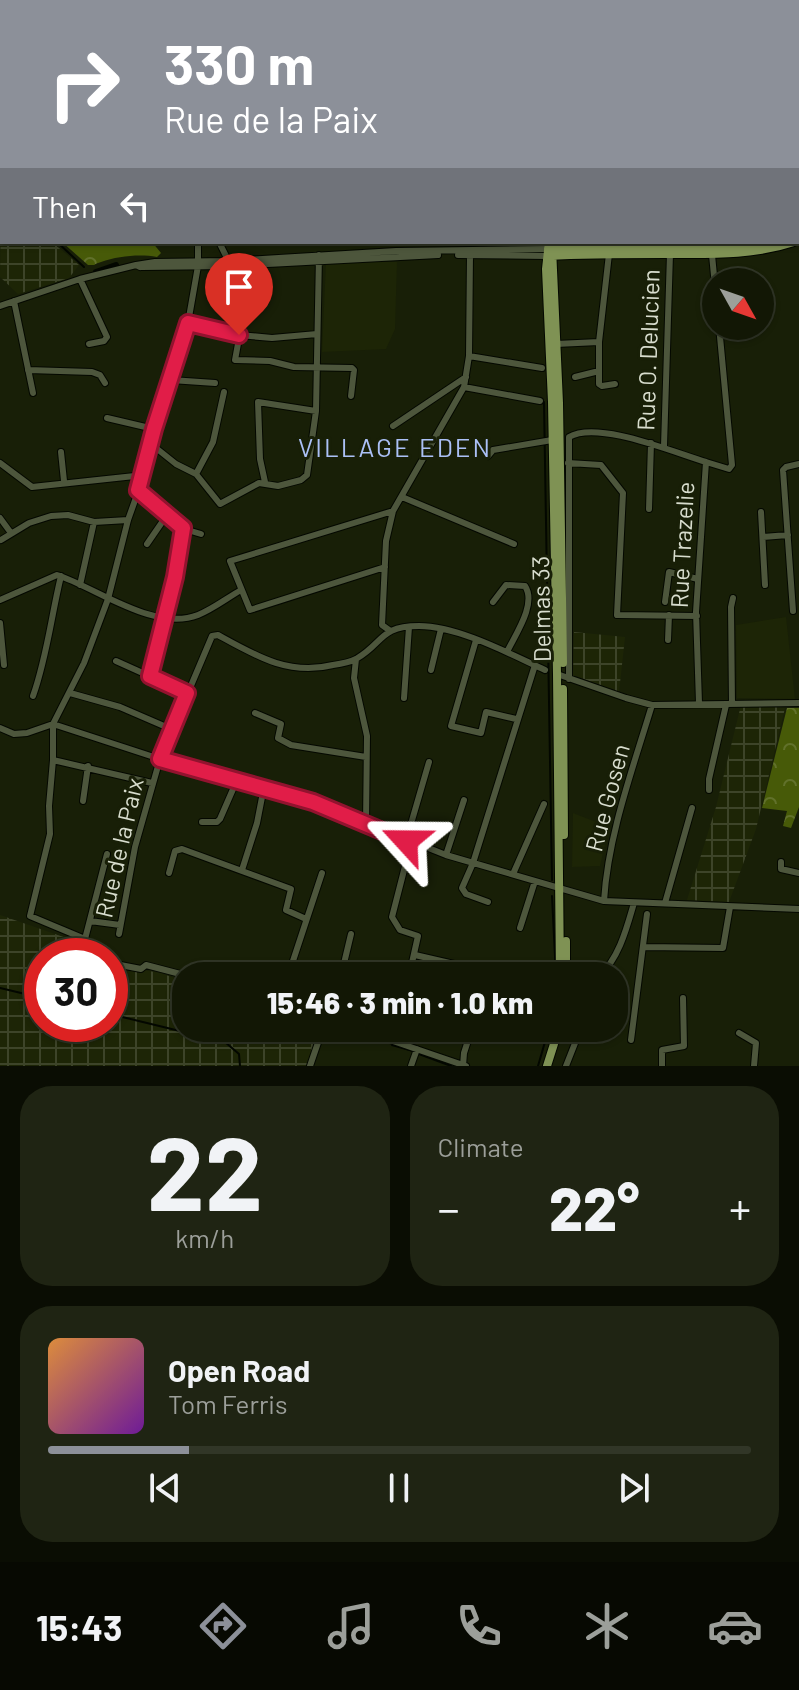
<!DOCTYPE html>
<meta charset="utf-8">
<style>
:root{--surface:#121705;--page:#1f2413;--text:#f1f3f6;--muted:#9c9f9a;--line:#313627;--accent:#8c9099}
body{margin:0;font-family:Barlow,sans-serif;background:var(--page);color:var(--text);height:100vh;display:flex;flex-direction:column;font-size:30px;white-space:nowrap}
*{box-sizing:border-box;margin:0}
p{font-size:26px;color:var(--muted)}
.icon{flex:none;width:44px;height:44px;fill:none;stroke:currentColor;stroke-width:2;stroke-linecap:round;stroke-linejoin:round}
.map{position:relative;height:1066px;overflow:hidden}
.drawer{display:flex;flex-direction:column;gap:20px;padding:20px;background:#0a0d03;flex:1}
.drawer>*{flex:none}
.hud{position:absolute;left:0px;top:0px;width:800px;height:244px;box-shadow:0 2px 6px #0004,0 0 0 2px var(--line);background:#8c9099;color:#fff;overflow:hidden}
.needle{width:52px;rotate:130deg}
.fabs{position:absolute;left:702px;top:268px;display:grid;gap:16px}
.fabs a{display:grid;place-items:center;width:72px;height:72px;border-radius:50%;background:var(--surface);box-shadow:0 2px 6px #0004,0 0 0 2px var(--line);font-size:40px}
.speed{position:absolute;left:24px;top:938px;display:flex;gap:16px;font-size:40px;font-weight:700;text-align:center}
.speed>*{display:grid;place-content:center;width:104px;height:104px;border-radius:50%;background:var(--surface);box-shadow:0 2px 6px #0004,0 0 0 2px var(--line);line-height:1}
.speed .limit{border:12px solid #d22;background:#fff;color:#111}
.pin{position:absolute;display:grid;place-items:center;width:68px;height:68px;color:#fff;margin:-82px -34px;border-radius:50% 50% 50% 0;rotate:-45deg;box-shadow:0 0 8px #0007}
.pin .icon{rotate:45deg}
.me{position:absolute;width:88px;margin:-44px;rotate:294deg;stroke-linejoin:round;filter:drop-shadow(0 0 6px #0008)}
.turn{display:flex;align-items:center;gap:28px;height:168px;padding:0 32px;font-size:36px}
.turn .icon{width:104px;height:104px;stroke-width:2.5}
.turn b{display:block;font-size:56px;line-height:68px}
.then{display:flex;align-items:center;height:76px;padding:0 32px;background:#0003;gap:16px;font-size:30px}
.big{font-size:60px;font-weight:800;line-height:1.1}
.drawer .tile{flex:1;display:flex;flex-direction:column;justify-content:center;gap:12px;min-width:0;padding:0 28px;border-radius:32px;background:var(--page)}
.drawer .dial{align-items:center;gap:0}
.dial b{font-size:104px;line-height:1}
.song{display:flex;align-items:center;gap:24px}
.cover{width:96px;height:96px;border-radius:12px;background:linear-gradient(135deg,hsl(30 70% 55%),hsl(280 70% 35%))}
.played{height:8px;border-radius:4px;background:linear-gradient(90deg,var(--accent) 20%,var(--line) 20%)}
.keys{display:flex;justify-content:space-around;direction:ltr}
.heat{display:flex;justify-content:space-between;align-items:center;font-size:44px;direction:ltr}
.drawer .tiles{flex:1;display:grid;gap:20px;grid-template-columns:1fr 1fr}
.tile:last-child{grid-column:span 2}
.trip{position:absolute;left:172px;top:962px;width:456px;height:80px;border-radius:32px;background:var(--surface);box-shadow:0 2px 6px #0004,0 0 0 2px var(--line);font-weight:800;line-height:80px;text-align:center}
.tabs{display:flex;height:128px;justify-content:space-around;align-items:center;background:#070902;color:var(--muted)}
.tabs .icon{width:56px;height:56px}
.tabs .active{color:var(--accent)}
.tabs b{font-size:36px;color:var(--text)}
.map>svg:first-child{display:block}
.built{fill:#1d2506}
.industrial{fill:url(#industrial-grid)}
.forest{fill:url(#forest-crowns)}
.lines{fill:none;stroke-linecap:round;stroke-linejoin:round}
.stream{stroke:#030700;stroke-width:2}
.canal{stroke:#030700;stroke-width:6}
.minor-casing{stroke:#040800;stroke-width:8}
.major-casing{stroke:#040800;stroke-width:10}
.minor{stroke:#4d563c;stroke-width:6}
.major{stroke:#7f9254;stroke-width:8}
.route-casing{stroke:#92132f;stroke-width:20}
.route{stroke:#e11d48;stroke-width:14}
.labels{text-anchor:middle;stroke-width:6;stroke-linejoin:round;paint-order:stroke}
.street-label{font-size:24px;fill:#d8ddce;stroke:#181f07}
.neighbourhood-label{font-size:26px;letter-spacing:2px;fill:#abc0f6;stroke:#181f07}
</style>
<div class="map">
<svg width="799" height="1066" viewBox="0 0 799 1066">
<defs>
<pattern id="industrial-grid" width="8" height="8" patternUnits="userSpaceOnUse" patternTransform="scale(2)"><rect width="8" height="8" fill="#1d2506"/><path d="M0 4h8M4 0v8" fill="none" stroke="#3d4429"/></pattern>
<pattern id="forest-crowns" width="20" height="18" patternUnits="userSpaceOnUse" patternTransform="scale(2)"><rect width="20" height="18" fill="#475a08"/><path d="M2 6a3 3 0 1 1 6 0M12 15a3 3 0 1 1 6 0" fill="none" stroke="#61712b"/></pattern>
</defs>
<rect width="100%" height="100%" fill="#181f07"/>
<!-- built -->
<path class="built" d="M326 262H397L395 329 386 349 322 352Z
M786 617 795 699 737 698 736 625Z
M573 813 609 827 600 866 572 867Z"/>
<!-- industrial -->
<path class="industrial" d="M2 143V242H52L79 265 69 278 18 294 0 277Z
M574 632 625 637 619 692 573 675Z
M741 705 785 708 756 829 729 902 687 900 716 807Z
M0 915 81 943 80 956H42V1024H110V964L160 973 186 982V1028H325L311 1066H0Z"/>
<!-- forest -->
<path class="forest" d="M62 242H152L161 253 157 257C140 254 118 256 101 262 88 266 101 265 88 265Z
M787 708H799V807L791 828 783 826 787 811 762 808Z"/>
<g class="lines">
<!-- stream -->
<path class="stream" d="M57 242 84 267
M544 402 552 880
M552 896 556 976
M0 988 42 998
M110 1014 225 1042 239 1054 240 1066
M342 1028 381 1042
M392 1045 413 1051
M419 1054 451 1066
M538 1066 549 1028"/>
<!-- canal -->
<path class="canal" d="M96 272 116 265"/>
<!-- minor casing -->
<g class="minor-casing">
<path id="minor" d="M221 0V2
M252 0 253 2
M355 0H360
M438 0 439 2
M715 0 717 2
M38 2 39 0
M71 2 72 0
M106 2V0
M131 2V0
M623 2V0
M652 2V0
M798 26H799
M0 35 2 34
M798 63H799
M0 141 2 140
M798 159 799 160
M219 242 229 262
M458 255 546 256
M712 255 716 296
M140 267 136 265 155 262 228 261 396 251 547 249
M142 267 230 266 438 255
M80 279 107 337 104 341 89 344
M249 284 235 360 270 361 294 367 352 368 354 370 351 396
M14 301 33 393
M0 306 80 279 136 265
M188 323 239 335 272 338 317 334
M599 342V384L602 386 615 384
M556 344 599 342 609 254
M469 356 542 368
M28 370 92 372 100 375 105 383
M575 377 599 371
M171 380 215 383
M464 387 540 401
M107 418 154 429
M393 426 466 377
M151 444 176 464 196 474 220 504 259 483 278 486 301 480 307 475 316 411 319 255
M664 446 670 254
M61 452 64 481
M488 456 493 450 552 440
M0 463 32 487 144 475
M568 463 601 465 623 493 617 615 697 616
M196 474 213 442 224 392
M265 482 260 459 258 402 316 411
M138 490 181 528 201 534
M402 497 514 544
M649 509 651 443
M761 512 765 585
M0 518 11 533
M763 537 788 535
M1 540 29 523 51 516 68 515 94 522 128 520
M147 544 167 515
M385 567 250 610 230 561 393 511
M80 585 94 522
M0 600 57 575C97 588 154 632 198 615 213 609 227 598 241 590
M493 602 506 585 525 586C537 604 515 635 507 652
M665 602 669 572 698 579
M793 611 783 470 786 467 799 464
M0 623 4 665
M389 630 382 625 386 541 393 511 464 387 469 356 470 255
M476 640 451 726 481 733 486 712 516 719
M668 640 669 615
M356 659 354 678 367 736 366 824
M116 661 187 693
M431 670 441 629
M557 674 626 698 652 705 799 703
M150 676 175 577 183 528
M569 679V437C598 420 675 453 706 462
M70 693 120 707 171 729
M33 696C47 657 51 617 61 576
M404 698 409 627
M699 703 696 612 706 462 729 469 732 465 719 326
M732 704 731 607 733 598
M255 713 281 724 278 738 291 745 366 757
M0 728 14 734 27 733 53 724 160 759 313 802 446 855 604 901 799 909
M53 760 152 783
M709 790V779L726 705
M83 801 88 766
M202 822H217L220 819 237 780
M406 841 429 762
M446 855 464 800
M781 862V869L799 873
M242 870 257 823 264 787
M169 873 175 851 182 849 291 889 286 910 306 919
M513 874 544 804
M604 901C608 835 633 768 652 705
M488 902 466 894 462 888 473 863 535 665
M665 903 692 808
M90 921 120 925
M520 928 535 881
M119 934 135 847 160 759 212 636 218 635C256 656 289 676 333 665 340 664 350 662 356 659 384 643 379 626 419 626 458 626 510 654 545 670
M85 939 30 916 50 834 49 806 53 760V724L84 663 108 599 128 520 144 475 154 429 188 323 198 266V242
M644 947 723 948 730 907
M415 955 454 964
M86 956 85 939 107 854
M110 963 141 969 146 965 188 976
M288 976 322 873
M341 976 351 934
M409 976 418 936 400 930 392 917 411 843
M599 976C619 959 627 927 634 903
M355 1028 466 1066
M739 1033 756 1043 754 1066
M392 1040 395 1028
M631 1040 647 914
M310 1066 323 1028
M411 1066 417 1049
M463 1066 464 1053 472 1028
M566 1066 581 1028
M662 1066V1050L684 1046 683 998"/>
</g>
<!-- major casing -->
<g class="major-casing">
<path id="major" d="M588 2 589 0
M798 233H799
M549 242 546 269 552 402 557 674 560 976
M549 242 552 248 559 403 563 663
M548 249H712L766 242
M548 256C587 254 626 254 666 254 709 254 752 256 794 242
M563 689 564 835
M566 941V971
M547 1066 559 1028"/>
</g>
<!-- minor -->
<use href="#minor" class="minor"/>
<!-- major -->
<use href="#major" class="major"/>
</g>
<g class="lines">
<!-- route casing -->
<g class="route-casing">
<path id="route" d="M239 335 188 323 154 429 138 490 183 528 175 577 150 676 187 693 160 759 313 802 406 841"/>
</g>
<!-- route -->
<use href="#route" class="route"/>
</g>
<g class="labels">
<!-- street labels -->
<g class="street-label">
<text transform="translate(649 350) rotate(-88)" y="8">Rue O. Delucien</text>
<text transform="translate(683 545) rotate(-87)" y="8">Rue Trazelie</text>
<text transform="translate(542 609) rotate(-91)" y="8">Delmas 33</text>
<text transform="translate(608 798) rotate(-75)" y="8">Rue Gosen</text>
<text transform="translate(120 848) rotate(-77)" y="8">Rue de la Paix</text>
</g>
<!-- neighbourhood labels -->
<g class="neighbourhood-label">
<text x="395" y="457">VILLAGE EDEN</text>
</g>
</g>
</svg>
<div class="fabs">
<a><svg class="needle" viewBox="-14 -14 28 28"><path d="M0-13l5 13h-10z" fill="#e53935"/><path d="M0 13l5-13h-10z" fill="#9c9f9a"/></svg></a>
</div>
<div class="speed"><div class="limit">30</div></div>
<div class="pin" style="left:239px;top:335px;background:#d93025"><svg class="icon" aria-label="arrive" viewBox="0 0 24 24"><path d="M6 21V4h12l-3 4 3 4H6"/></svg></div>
<svg class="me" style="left:406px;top:841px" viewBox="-20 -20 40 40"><path d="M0-17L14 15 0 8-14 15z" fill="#e11d48" stroke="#fff" stroke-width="4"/></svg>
<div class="trip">15:46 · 3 min · 1.0 km</div>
<div class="hud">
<div class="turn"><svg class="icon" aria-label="right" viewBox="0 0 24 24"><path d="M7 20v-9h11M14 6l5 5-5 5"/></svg><div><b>330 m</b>Rue de la Paix</div></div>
<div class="then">Then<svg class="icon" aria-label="left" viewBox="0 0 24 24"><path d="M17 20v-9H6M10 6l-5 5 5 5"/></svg></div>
</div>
</div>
<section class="drawer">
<div class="tiles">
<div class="tile dial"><b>22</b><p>km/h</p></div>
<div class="tile"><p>Climate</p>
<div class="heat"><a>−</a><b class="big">22°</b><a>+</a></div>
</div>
<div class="tile">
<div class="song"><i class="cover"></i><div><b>Open Road</b><p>Tom Ferris</p></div></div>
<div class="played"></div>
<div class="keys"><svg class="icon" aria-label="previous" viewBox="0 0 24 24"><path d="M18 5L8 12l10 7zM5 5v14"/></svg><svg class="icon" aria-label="pause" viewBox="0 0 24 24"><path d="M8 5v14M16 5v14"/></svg><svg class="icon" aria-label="next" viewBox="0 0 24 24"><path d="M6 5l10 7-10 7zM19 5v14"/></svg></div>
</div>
</div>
</section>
<nav class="tabs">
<b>15:43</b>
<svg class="icon active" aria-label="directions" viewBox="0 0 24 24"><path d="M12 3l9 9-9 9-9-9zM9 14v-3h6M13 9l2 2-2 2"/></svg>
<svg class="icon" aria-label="music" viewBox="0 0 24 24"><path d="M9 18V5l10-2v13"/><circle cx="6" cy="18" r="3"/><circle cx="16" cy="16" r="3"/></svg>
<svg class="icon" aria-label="phone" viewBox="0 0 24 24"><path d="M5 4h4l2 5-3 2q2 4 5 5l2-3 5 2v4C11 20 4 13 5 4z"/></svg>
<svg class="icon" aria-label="climate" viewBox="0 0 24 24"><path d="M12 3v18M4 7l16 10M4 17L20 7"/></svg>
<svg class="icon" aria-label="car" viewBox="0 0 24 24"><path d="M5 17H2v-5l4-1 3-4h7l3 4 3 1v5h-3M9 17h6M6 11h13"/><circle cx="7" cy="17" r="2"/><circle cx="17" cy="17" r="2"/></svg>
</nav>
